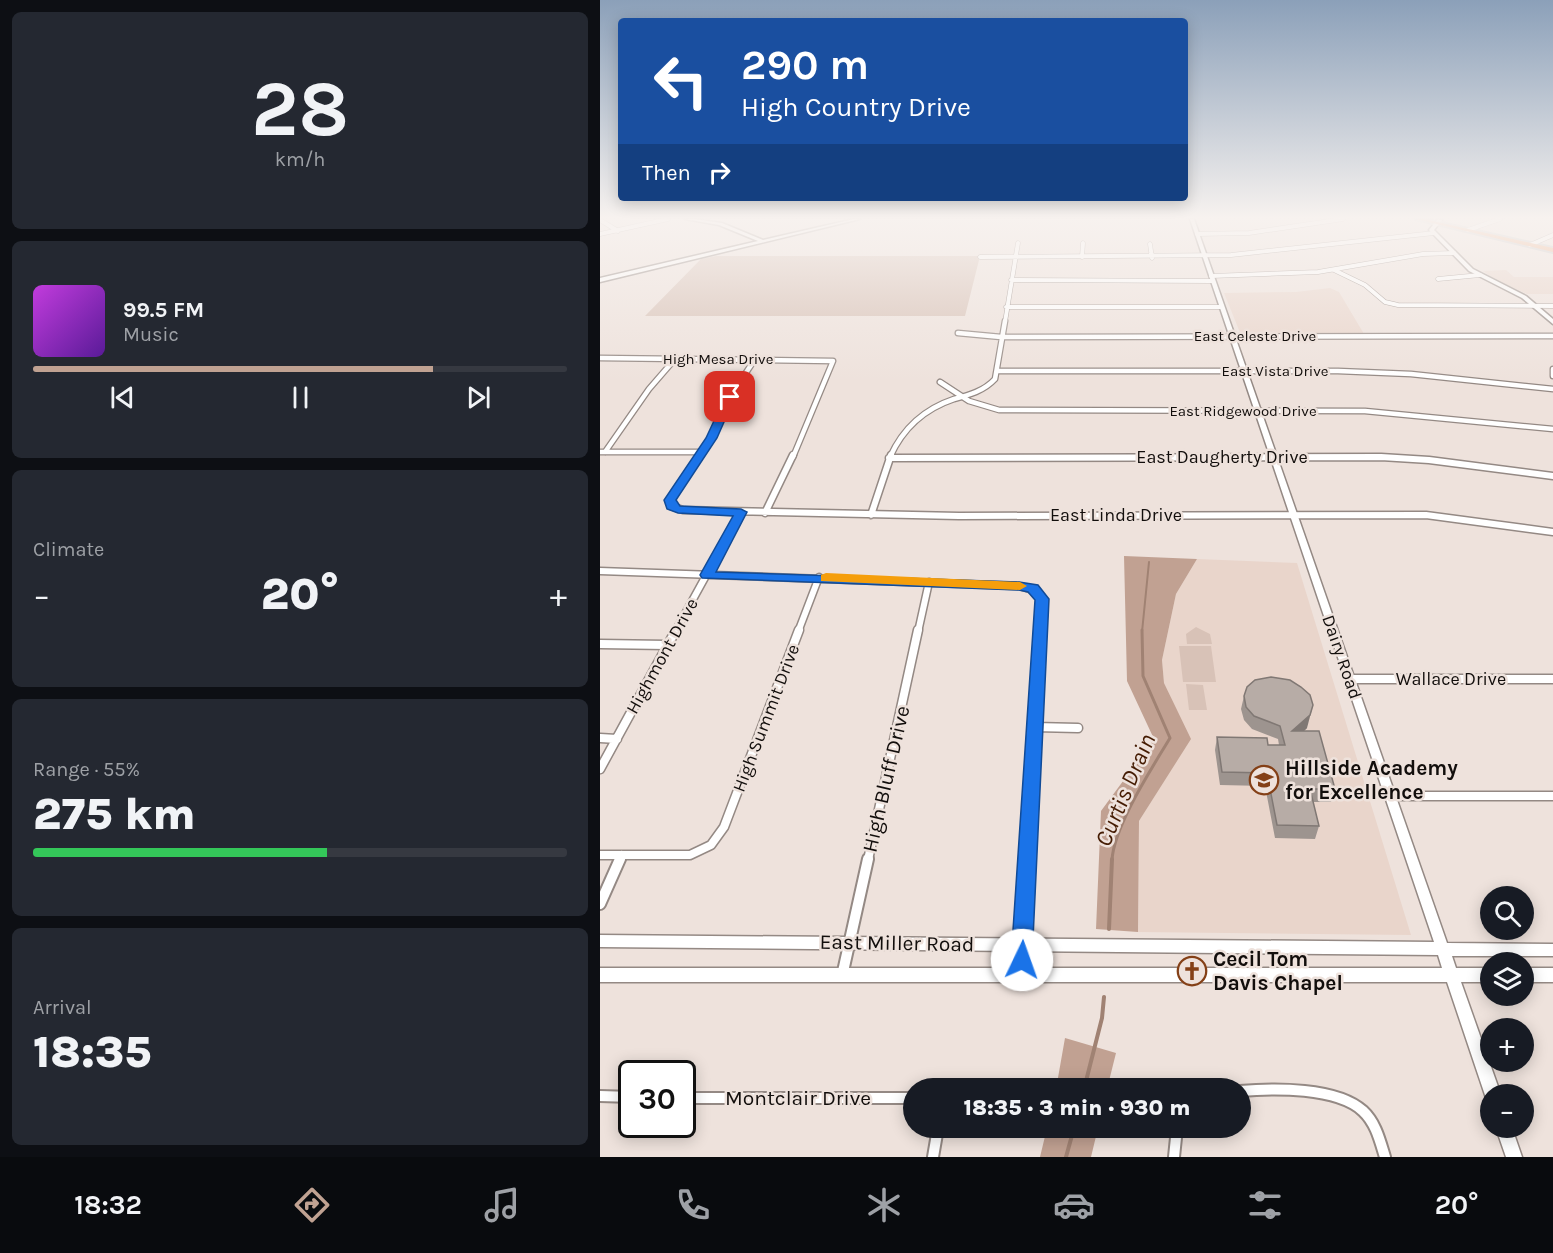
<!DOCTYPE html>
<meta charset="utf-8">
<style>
:root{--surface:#171b24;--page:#242831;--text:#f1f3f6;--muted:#9ea1a6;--line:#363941;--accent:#c0a292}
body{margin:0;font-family:Karla,sans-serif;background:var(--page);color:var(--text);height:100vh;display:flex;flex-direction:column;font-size:22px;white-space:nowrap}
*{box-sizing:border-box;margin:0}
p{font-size:20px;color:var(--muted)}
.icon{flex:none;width:33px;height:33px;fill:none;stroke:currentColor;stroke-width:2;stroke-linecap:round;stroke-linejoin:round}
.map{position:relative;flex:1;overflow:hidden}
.side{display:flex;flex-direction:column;gap:12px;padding:12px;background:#0d0f14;width:600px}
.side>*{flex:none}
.banner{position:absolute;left:18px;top:18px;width:570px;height:183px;border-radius:6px;box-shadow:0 3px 15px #0003;background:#1a4fa0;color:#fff;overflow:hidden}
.controls{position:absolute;left:880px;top:886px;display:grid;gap:12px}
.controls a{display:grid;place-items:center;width:54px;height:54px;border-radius:50%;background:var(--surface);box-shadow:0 3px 15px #0003;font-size:30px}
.speed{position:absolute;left:18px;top:1060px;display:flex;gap:12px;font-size:30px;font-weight:700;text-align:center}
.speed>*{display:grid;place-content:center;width:78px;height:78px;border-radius:50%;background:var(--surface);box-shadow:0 3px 15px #0003;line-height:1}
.speed .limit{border:3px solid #111;border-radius:9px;background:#fff;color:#111}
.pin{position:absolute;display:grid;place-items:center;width:51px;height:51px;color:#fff;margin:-26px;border-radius:12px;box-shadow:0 3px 9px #0006}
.me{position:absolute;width:66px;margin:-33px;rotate:3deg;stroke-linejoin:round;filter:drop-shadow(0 0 4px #0008)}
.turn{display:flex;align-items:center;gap:21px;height:126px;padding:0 24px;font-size:27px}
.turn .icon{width:78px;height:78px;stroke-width:2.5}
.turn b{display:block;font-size:42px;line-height:51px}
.then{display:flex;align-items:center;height:57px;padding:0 24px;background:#0003;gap:12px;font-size:22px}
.big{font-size:45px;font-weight:800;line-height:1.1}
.side .widget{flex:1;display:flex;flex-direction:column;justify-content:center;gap:9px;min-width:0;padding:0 21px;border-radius:9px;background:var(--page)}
.side .dial{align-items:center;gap:0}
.dial b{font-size:78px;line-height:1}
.song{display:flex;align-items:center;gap:18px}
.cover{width:72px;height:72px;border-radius:9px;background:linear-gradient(135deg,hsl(290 70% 55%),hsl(270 70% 35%))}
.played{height:6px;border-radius:3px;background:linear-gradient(90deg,var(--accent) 75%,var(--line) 75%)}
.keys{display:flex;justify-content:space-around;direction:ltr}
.heat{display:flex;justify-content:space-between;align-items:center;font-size:33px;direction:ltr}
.charge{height:9px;border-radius:4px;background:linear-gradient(90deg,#34c759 55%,var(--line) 0)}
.trip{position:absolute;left:303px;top:1078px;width:348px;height:60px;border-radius:30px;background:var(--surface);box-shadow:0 3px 15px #0003;font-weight:800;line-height:60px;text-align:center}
.tab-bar{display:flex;height:96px;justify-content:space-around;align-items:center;background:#090b0e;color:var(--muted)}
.tab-bar .icon{width:42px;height:42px}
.tab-bar .selected{color:var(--accent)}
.tab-bar b{font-size:27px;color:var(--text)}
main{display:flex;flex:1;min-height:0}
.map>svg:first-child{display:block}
.built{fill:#e9d5cb}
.green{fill:#d8c2b7}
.forest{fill:#c1a192}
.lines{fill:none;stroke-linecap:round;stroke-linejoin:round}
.stream-far2{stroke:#a08273;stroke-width:2}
.stream-far1{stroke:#a08273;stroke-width:3}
.stream{stroke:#a08273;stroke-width:4}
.street-far4-casing{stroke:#948984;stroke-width:5}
.street-far3-casing{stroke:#948984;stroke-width:7}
.street-far2-casing{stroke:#948984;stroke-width:9}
.street-far1-casing{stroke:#948984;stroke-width:11}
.street-casing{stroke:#948984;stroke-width:14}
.secondary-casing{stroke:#948984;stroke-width:3}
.primary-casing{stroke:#c6c5c5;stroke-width:4}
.street-far4{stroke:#fff;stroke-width:4}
.street-far3{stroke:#fff;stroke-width:4.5}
.street-far2{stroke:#fff;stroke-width:6}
.street-far1{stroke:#fff;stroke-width:8}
.street{stroke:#fff;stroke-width:10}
.secondary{fill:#fff;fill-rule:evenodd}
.primary{fill:#efa77a;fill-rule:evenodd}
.wall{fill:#9d948f}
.shaded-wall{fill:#807874}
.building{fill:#b7aca6;stroke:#807874;stroke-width:1.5}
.route{fill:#1a73e8;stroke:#114b97;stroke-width:1.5}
.slow{fill:#f59e0b}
.labels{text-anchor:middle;stroke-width:5;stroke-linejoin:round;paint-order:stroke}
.far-street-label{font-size:15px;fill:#120e0c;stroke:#eee2dc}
.street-label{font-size:18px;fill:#120e0c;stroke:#eee2dc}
.near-poi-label{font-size:21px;font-weight:bold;fill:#120e0c;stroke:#eee2dc;text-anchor:start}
.near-street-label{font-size:21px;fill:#120e0c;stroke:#eee2dc}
.near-water-label{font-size:24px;font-style:italic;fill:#451c03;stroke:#eee2dc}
</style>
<main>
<section class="side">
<div class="widget dial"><b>28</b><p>km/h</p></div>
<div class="widget">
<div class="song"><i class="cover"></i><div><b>99.5 FM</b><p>Music</p></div></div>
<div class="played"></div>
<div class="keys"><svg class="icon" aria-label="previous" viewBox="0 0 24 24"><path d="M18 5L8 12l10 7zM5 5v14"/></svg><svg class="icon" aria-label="pause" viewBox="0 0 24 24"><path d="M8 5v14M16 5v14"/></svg><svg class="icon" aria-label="next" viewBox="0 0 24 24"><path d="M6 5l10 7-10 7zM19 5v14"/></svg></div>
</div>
<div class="widget"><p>Climate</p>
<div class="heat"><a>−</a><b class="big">20°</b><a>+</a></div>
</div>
<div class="widget"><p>Range · 55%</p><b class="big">275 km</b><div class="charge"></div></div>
<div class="widget"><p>Arrival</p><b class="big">18:35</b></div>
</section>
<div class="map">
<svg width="953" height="1157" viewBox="0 0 953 1157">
<rect width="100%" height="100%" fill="#eee2dc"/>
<!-- built -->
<path class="built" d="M906 270 914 277H953V294H927L894 279 883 271Z
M730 288 739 292 764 334 641 335 624 293 696 292Z
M597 559 697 563 811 935 538 932 539 821 590 739 564 683 562 660 576 594Z"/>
<!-- green -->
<path class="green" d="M116 256H380L365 316H45L101 259Z
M596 627 610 634 612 644H587L586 634Z
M579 646H611L616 682H583Z
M586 684 603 685 607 710H589Z"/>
<!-- forest -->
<path class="forest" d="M524 556 597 559 576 594 562 660 564 683 591 739 539 821 538 932 496 929 501 811 554 739 527 681Z
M465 1038 516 1053 507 1089H456Z
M447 1128H498L491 1157H440Z"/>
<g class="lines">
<!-- stream-far2 -->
<path class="stream-far2" d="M542 632 549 562"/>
<!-- stream-far1 -->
<path class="stream-far1" d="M512 860C514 826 552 768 570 738L543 676 542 630"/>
<!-- stream -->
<path class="stream" d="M509 929 512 859
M484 1089 502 1018 504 997
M466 1157 474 1128"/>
<!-- street-far4 casing -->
<g class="street-far4-casing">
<path id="street-far4" d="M0 220 18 231
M868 230 900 219
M0 234 68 219
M597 234 649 233 743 219
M550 244 552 258
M930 245 953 235
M380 257 631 255 834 233
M482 257 483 243
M734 270 765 285 785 302 798 305 953 306
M611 276 718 272 823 254 854 253
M838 279 880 275
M411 280 613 281
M406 307H621
M405 322 418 243"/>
</g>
<!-- street-far3 casing -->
<g class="street-far3-casing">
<path id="street-far3" d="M358 333 401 337 953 336
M0 358 233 361 193 457
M953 369V376
M397 371H738L811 374 953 389
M340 382 369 401 399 410 765 411 953 429
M0 452H101
M5 452 49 389 75 359
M99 457 112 438 130 397 155 359
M290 457C303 428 324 409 354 399 369 395 384 391 395 379L405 321"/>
</g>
<!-- street-far2 casing -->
<g class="street-far2-casing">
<path id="street-far2" d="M100 455 70 500 71 506 83 510 359 516 826 515 953 532
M289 458 781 457 829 460 953 476
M165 513 193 455
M271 515 291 455
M0 571 419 586 433 590 442 599 440 632
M75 632 141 512
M198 632 219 577
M318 632 329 582"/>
</g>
<!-- street-far1 casing -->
<g class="street-far1-casing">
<path id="street-far1" d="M0 644 67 645
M749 679H953
M435 727 478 728
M0 738 17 739
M0 769 76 630
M790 796H953
M0 855H90L111 845 124 827 199 630
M20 860 22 855
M268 860 318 630
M427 860 440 630"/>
</g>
<!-- street casing -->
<g class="street-casing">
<path id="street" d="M0 904 20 859
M242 976 268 859
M421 976 428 859
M640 1091C674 1088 737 1087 763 1111 776 1123 780 1141 785 1157
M0 1096 32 1097
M82 1098H314
M333 1157 338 1128
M574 1157 577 1128"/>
</g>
<!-- secondary casing -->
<g class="secondary-casing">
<path id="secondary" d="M85 219H94L122 223 163 240 254 219H260L0 282V278L158 241 119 225Z
M590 219H594L847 943 953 944V956H852L856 968H891V982H861L901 1095H891V1102L887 1101 847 982H0V968H842L838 955 0 947V935L834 942Z
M838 219 842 220 834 230 873 269 926 296 953 319V324L922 298 869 271 829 230Z
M924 968H953V982H924Z
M896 1128H912L922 1157H906Z"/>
</g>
<!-- primary casing -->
<g class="primary-casing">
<path id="primary" d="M816 219H824L953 248V252Z"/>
</g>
<!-- street-far4 -->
<use href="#street-far4" class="street-far4"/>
<!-- street-far3 -->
<use href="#street-far3" class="street-far3"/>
<!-- street-far2 -->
<use href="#street-far2" class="street-far2"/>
<!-- street-far1 -->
<use href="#street-far1" class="street-far1"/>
<!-- street -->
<use href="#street" class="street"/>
<!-- secondary -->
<use href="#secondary" class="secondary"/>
<!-- primary -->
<use href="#primary" class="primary"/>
</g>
<!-- wall -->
<path class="wall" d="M644 696 707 728 704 731 735 789 731 802H713L719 826 715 839 675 838 665 786 620 785 615 750 617 737 668 745H679L678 739 652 729 644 720 641 709Z"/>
<!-- shaded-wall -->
<path class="shaded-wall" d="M713 705 707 728 690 744 692 731Z"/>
<!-- building -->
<path class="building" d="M671 677 690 680 701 687 710 695 713 705 710 715 692 731H719L735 789H710L719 826 677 825 667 773 622 772 617 737 667 738 668 745H685L680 726 654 716 646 707 644 696 647 687 655 680Z"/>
<!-- sky -->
<linearGradient id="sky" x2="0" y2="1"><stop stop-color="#8ba0b9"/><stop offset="0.57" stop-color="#f7f2ef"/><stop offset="1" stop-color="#f7f2ef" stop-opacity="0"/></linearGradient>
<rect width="953" height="381" fill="url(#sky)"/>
<!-- route -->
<path class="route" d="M126 395 135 397 117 438 76 500 80 506 141 509 147 512 116 572 419 582 438 585 449 599 432 960 429 967 422 970 414 967 411 960 435 600 428 592 419 590 102 578 100 575 133 516 78 513 67 509 64 500 106 438Z"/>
<!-- slow -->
<path class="slow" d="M226 573 420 582 427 586 420 590 221 581V575Z"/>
<!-- icons -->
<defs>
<g id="school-ring" transform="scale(1.5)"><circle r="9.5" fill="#eee2dc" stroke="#844017" stroke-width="1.5"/><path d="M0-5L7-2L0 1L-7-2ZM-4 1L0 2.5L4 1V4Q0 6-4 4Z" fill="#844017"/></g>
<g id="church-ring" transform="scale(1.5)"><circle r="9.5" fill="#eee2dc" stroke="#844017" stroke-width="1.5"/><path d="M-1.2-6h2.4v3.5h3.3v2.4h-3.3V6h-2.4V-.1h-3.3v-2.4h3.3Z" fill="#844017"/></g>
</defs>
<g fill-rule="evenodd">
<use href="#school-ring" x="664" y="780"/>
<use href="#church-ring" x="592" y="971"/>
</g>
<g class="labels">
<!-- far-street labels -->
<g class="far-street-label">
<text x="655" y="341">East Celeste Drive</text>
<text x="118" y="364">High Mesa Drive</text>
<text x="675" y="376">East Vista Drive</text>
<text x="643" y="416">East Ridgewood Drive</text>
</g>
<!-- street labels -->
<g class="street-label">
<text x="622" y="463">East Daugherty Drive</text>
<text x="516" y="521">East Linda Drive</text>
<text transform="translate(62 656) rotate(-61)" y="6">Highmont Drive</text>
<text transform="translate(742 657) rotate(71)" y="6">Dairy Road</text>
<text x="851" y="685">Wallace Drive</text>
<text transform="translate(166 718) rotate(-69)" y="6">High Summit Drive</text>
</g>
<!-- near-poi labels -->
<g class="near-poi-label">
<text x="685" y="775">Hillside Academy<tspan x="685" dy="24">for Excellence</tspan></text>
<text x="613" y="966">Cecil Tom<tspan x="613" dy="24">Davis Chapel</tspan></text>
</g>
<!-- near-street labels -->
<g class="near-street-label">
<text transform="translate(286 779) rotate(-77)" y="7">High Bluff Drive</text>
<text transform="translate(297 943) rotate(1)" y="7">East Miller Road</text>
<text x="198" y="1105">Montclair Drive</text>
</g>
<!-- near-water labels -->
<g class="near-water-label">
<text transform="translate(525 790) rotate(-67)" y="8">Curtis Drain</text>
</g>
</g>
</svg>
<div class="controls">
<a><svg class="icon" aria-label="search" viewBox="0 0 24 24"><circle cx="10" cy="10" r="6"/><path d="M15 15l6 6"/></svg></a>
<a><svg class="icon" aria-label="layers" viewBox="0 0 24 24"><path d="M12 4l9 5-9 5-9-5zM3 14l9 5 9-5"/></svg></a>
<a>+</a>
<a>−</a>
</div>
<div class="speed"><div class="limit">30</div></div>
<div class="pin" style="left:130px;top:397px;background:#d93025"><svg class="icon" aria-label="arrive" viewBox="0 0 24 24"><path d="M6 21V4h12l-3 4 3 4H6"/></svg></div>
<svg class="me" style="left:422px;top:960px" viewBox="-20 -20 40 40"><circle r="19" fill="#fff"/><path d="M0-13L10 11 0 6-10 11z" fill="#1a73e8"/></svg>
<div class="trip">18:35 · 3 min · 930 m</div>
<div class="banner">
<div class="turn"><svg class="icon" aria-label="left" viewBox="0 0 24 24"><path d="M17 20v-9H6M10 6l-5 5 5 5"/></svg><div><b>290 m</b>High Country Drive</div></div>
<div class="then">Then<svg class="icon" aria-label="right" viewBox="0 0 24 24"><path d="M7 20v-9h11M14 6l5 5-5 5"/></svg></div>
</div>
</div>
</main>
<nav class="tab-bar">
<b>18:32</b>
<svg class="icon selected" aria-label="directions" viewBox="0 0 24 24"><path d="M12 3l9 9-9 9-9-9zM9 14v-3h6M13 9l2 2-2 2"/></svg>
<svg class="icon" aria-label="music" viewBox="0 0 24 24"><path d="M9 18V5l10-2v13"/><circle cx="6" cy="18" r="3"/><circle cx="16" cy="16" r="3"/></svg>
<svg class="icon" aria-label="phone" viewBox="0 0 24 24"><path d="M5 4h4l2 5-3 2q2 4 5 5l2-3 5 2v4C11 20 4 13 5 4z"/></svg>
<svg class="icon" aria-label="climate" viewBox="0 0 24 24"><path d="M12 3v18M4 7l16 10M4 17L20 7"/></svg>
<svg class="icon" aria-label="car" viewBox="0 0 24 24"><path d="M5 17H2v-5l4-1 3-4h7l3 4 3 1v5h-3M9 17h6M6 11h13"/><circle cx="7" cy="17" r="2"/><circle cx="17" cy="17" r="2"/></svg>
<svg class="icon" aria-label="filters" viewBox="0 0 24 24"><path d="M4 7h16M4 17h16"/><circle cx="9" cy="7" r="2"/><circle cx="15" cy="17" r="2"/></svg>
<b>20°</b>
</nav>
